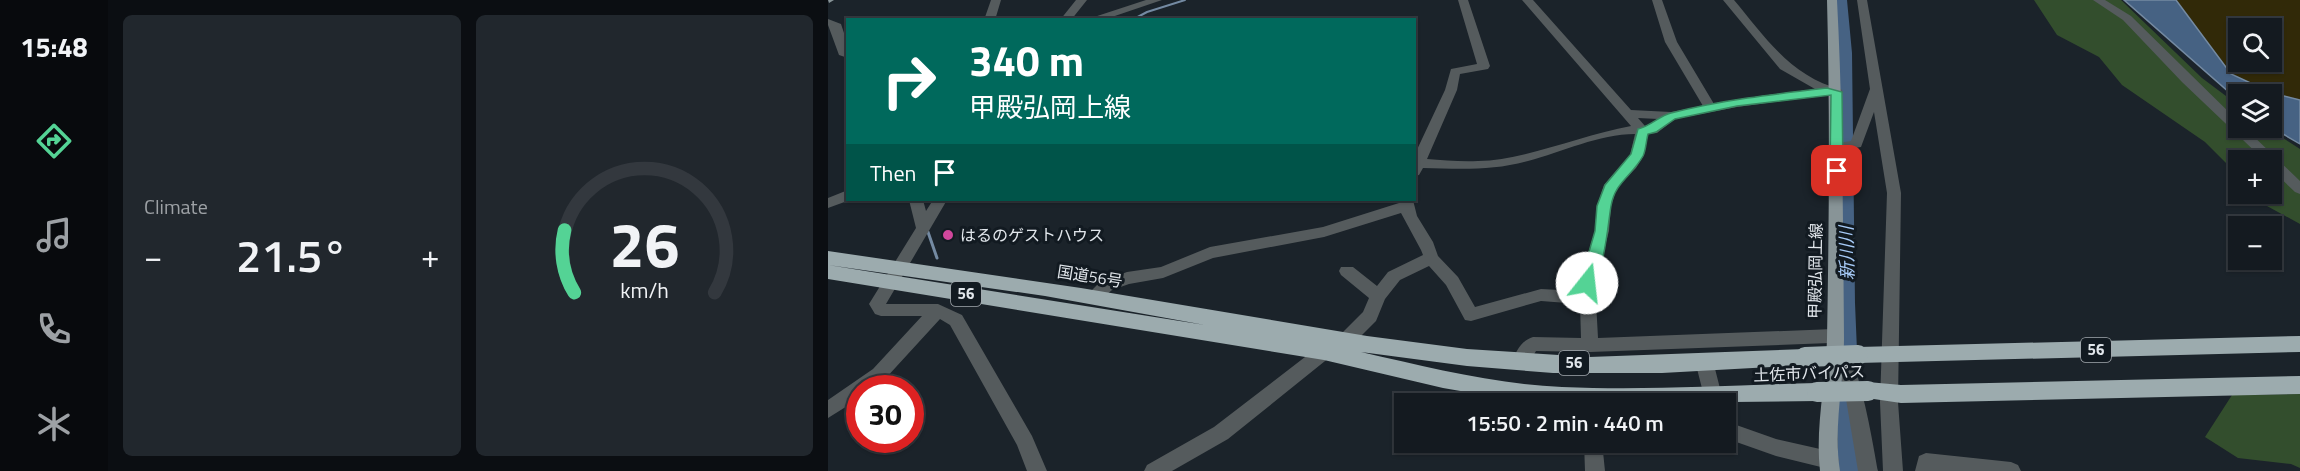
<!DOCTYPE html>
<meta charset="utf-8">
<style>
:root{--surface:#141a20;--page:#21272d;--text:#f1f3f6;--muted:#9da1a5;--line:#33383e;--accent:#54d395}
body{margin:0;font-family:"Titillium Web","Noto Sans JP",sans-serif;background:var(--page);color:var(--text);height:100vh;display:flex;flex-direction:column;font-size:22px;white-space:nowrap}
*{box-sizing:border-box;margin:0}
p{font-size:20px;color:var(--muted)}
.icon{flex:none;width:33px;height:33px;fill:none;stroke:currentColor;stroke-width:2;stroke-linecap:round;stroke-linejoin:round}
.map{position:relative;flex:1;overflow:hidden}
.sheet{display:flex;flex-direction:column;gap:15px;padding:15px;background:#0b0e12;width:720px}
.sheet>*{flex:none}
.banner{position:absolute;left:18px;top:18px;width:570px;height:183px;border-radius:0px;box-shadow:0 2px 4px #0004,0 0 0 2px var(--line);background:#00695c;color:#fff;overflow:hidden}
.fabs{position:absolute;left:1400px;top:18px;display:grid;gap:12px}
.fabs a{display:grid;place-items:center;width:54px;height:54px;border-radius:0px;background:var(--surface);box-shadow:0 2px 4px #0004,0 0 0 2px var(--line);font-size:30px}
.speed{position:absolute;left:18px;top:375px;display:flex;gap:12px;font-size:30px;font-weight:700;text-align:center}
.speed>*{display:grid;place-content:center;width:78px;height:78px;border-radius:50%;background:var(--surface);box-shadow:0 2px 4px #0004,0 0 0 2px var(--line);line-height:1}
.speed .limit{border:9px solid #d22;background:#fff;color:#111}
.pin{position:absolute;display:grid;place-items:center;width:51px;height:51px;color:#fff;margin:-26px;border-radius:12px;box-shadow:0 3px 9px #0006}
.me{position:absolute;width:66px;margin:-33px;rotate:16deg;stroke-linejoin:round;filter:drop-shadow(0 0 4px #0008)}
.turn{display:flex;align-items:center;gap:21px;height:126px;padding:0 24px;font-size:27px}
.turn .icon{width:78px;height:78px;stroke-width:2.5}
.turn b{display:block;font-size:42px;line-height:51px}
.then{display:flex;align-items:center;height:57px;padding:0 24px;background:#0003;gap:12px;font-size:22px}
.big{font-size:45px;font-weight:600;line-height:1.1}
.sheet .widget{flex:1;display:flex;flex-direction:column;justify-content:center;gap:9px;min-width:0;padding:0 21px;border-radius:9px;background:var(--page)}
.sheet .dial{align-items:center;gap:0}
.dial svg{height:156px;overflow:visible;fill:none;stroke:var(--line);stroke-width:7;stroke-linecap:round;text-anchor:middle}
.dial text{fill:var(--text);stroke:none}
.heat{display:flex;justify-content:space-between;align-items:center;font-size:33px;direction:ltr}
.sheet .tiles{flex:1;display:grid;gap:15px;grid-template-columns:repeat(2,1fr)}
.trip{position:absolute;left:566px;top:393px;width:342px;height:60px;border-radius:0px;background:var(--surface);box-shadow:0 2px 4px #0004,0 0 0 2px var(--line);font-weight:600;line-height:60px;text-align:center}
main{display:flex;flex:1;min-height:0}
.tabs{display:flex;flex-direction:column;width:108px;justify-content:space-around;align-items:center;background:#080a0d;color:var(--muted)}
.tabs .icon{width:42px;height:42px}
.tabs .on{color:var(--accent)}
.tabs b{font-size:27px;color:var(--text)}
.map>svg:first-child{display:block}
.forest{fill:#334e2d}
.sand{fill:#312908;fill-rule:evenodd}
.water{fill:#466283;stroke:#748aa2;stroke-width:1.5}
.lines{fill:none;stroke-linecap:round;stroke-linejoin:round}
.stream-far1{stroke:#748aa2;stroke-width:2}
.stream{stroke:#748aa2;stroke-width:3}
.river{fill:#466283;fill-rule:evenodd}
.minor{fill:#555b5d;fill-rule:evenodd}
.major{fill:#889497;fill-rule:evenodd}
.highway{fill:#9cabae;fill-rule:evenodd}
.highway-bridge{stroke:#9cabae;stroke-width:20}
.route{fill:#54d395;stroke:#378961;stroke-width:1.5}
.hotel-dot{fill:#d1479c;stroke:#121a21;stroke-width:2}
.labels{text-anchor:middle;stroke-width:6;stroke-linejoin:round;paint-order:stroke}
.shield{fill:#121a21;stroke:#a3a9ae;stroke-width:1.5}
.shield-label{font-size:15px;font-weight:bold;fill:#e1e6eb}
.poi-label{font-size:16px;fill:#e1e6eb;stroke:#121a21;text-anchor:start}
.street-label{font-size:16px;fill:#e1e6eb;stroke:#121a21}
.water-label{font-size:18px;font-style:italic;fill:#a7cbf8;stroke:#121a21}
</style>
<main>
<nav class="tabs">
<b>15:48</b>
<svg class="icon on" aria-label="directions" viewBox="0 0 24 24"><path d="M12 3l9 9-9 9-9-9zM9 14v-3h6M13 9l2 2-2 2"/></svg>
<svg class="icon" aria-label="music" viewBox="0 0 24 24"><path d="M9 18V5l10-2v13"/><circle cx="6" cy="18" r="3"/><circle cx="16" cy="16" r="3"/></svg>
<svg class="icon" aria-label="phone" viewBox="0 0 24 24"><path d="M5 4h4l2 5-3 2q2 4 5 5l2-3 5 2v4C11 20 4 13 5 4z"/></svg>
<svg class="icon" aria-label="climate" viewBox="0 0 24 24"><path d="M12 3v18M4 7l16 10M4 17L20 7"/></svg>
</nav>
<section class="sheet">
<div class="tiles">
<div class="widget"><p>Climate</p>
<div class="heat"><a>−</a><b class="big">21.5°</b><a>+</a></div>
</div>
<div class="widget dial"><svg viewBox="0 0 100 80">
<path d="M14 69A42 42 0 1 1 86 69"/>
<path d="M14 69A42 42 0 0 1 9 37" stroke="#54d395"/>
<text x="50" y="56" font-size="32" font-weight="700">26</text>
<text x="50" y="72" font-size="11">km/h</text>
</svg></div>
</div>
</section>
<div class="map">
<svg width="1472" height="471" viewBox="0 0 1472 471">
<rect width="100%" height="100%" fill="#1b232a"/>
<!-- forest -->
<path class="forest" d="M1206 0H1293L1374 78 1410 105V128H1439L1472 149V224L1428 200 1423 194H1443V160H1410V175L1377 142 1294 85 1271 57 1229 35Z
M1472 394V468L1463 464 1410 458 1377 437 1404 395Z"/>
<!-- sand -->
<path class="sand" d="M1348 0H1472V100L1444 93 1403 74ZM1410 28H1443V62H1410Z"/>
<!-- water -->
<path class="water" d="M1296 0H1348L1403 74 1444 93 1472 100V144L1443 127V94H1410V100Z"/>
<g class="lines">
<!-- stream-far1 -->
<path class="stream-far1" d="M304 20 319 12 357 0"/>
<!-- stream -->
<path class="stream" d="M100 232 109 258"/>
<!-- river -->
<path class="river" d="M1007 0H1019L1024 53 1027 303 1034 471H1010L1007 303 1010 53Z"/>
<!-- minor -->
<path class="minor" d="M163 0H173L167 20H156Z
M248 0H259L243 20H232Z
M318 0H334L275 20H257Z
M630 0H640L662 66 660 69 632 74 629 90 599 159C615 160 633 162 650 161 698 160 753 135 803 126L694 0H705L803 110 843 112 875 106 837 42 824 0H834L849 42 886 104 987 89 952 69 895 0H906C937 37 964 78 1013 89L1015 92 1013 95H999L909 107 847 119 829 133 820 134 816 155 808 168 789 187 783 206 781 231 767 283 770 338 1006 329 1012 331 1014 336 1011 341C1031 354 1045 445 1050 471H1030L1016 387 999 347 1002 343 762 352 708 351 698 368 692 370 686 368 683 363C689 351 691 342 705 337L753 338 752 304 713 301 643 321 637 320 618 285 601 266 572 280 557 299 548 321 522 347 502 357 400 439 344 471H316L319 465 386 427 490 347 510 337 535 312 541 298 513 275 511 271 513 267H525L549 286 560 272 595 255 593 250 573 213 496 237 385 258 335 278 301 284 284 290 271 301H259L257 297 272 282 299 272 333 267 382 247 495 227 571 203V200H585L589 216 605 242 610 256 630 277 647 307 713 289 751 291V283L767 231 769 206 776 185 802 155 807 134C771 134 734 152 700 161 665 171 631 169 595 168L591 175 586 176V156L617 90 623 69 649 64ZM810 118 830 119 821 126H817Z
M1029 0H1039L1073 193 1070 402 1075 471H1055L1052 402 1059 193 1046 112 1033 147 1009 151 1002 147 1004 144 1023 141 1042 89Z
M1265 0H1277L1303 16 1410 121V128H1417L1472 181V194L1467 192 1443 169V160H1436L1354 82 1295 20Z
M0 19 13 24 20 45V58L11 55 0 25Z
M20 190V200H22L0 208V198Z
M81 200H95L98 211 105 200H119L58 304H110L134 315 204 436 219 471H199L189 445 122 325 112 319 57 379 44 388H32V398L0 418V400L45 369 94 316H53L47 314 41 304 88 228Z
M876 354 882 356 885 361 896 404H878L867 361 870 356Z
M685 383 691 386 702 404 680 403 676 391 679 386Z
M897 421 948 439 1001 451 1008 454 1011 460 1008 466 1001 469 948 456 897 438Z
M756 442H774L777 471H757Z
M1098 453 1183 462 1190 465 1193 471H1087L1091 456Z"/>
<!-- major -->
<path class="major" d="M0 0H6L1 3Z
M999 0H1009C1015 113 1015 226 1016 339 1016 383 1005 427 1012 471H992C987 427 998 383 999 339 1001 226 1002 113 999 0Z"/>
<!-- highway -->
<path class="highway" d="M0 251 253 288 539 336 639 349 761 357 977 349 984 351 987 357 984 363 977 365 834 373H725L639 366 533 352C599 367 666 384 734 387 819 391 904 385 989 383L997 386 1000 392 997 398 989 401 717 404 685 400 615 388 496 360 0 279V265L377 325 217 296 0 265Z
M1472 336V352L1030 363 1023 361 1020 355 1023 349 1030 347Z
M1472 376V394L1073 403 1032 397 1029 391 1032 385 1040 382 1073 385Z"/>
<!-- highway-bridge -->
<path class="highway-bridge" d="M977 357 1030 355
M989 392 1040 391"/>
</g>
<!-- route -->
<path class="route" d="M999 88 1014 92 1015 171 1009 175 1002 171 1003 95 909 106 847 119 828 132 820 134C818 141 818 150 815 156 804 176 787 182 783 206 780 222 776 283 759 288L754 287 752 283 767 231 769 206 777 185 803 154 810 129C823 126 831 116 843 113 894 100 947 94 999 88Z"/>
<!-- markers -->
<circle class="hotel-dot" cx="120" cy="235" r="6"/>
<g class="labels">
<!-- shield labels -->
<g class="shield">
<rect x="123" y="282" width="30" height="24" rx="4.5"/>
<rect x="1253" y="338" width="30" height="24" rx="4.5"/>
<rect x="731" y="351" width="30" height="24" rx="4.5"/>
</g>
<g class="shield-label">
<text x="138" y="299">56</text>
<text x="1268" y="355">56</text>
<text x="746" y="368">56</text>
</g>
<!-- poi labels -->
<g class="poi-label">
<text x="132" y="241">はるのゲストハウス</text>
</g>
<!-- street labels -->
<g class="street-label">
<text transform="translate(987 271) rotate(-89)" y="6">甲殿弘岡上線</text>
<text transform="translate(262 276) rotate(9)" y="6">国道56号</text>
<text transform="translate(981 373) rotate(-2)" y="6">土佐市バイパス</text>
</g>
<!-- water labels -->
<g class="water-label">
<text transform="translate(1019 253) rotate(-91)" y="6">新川川</text>
</g>
</g>
</svg>
<div class="fabs">
<a><svg class="icon" aria-label="search" viewBox="0 0 24 24"><circle cx="10" cy="10" r="6"/><path d="M15 15l6 6"/></svg></a>
<a><svg class="icon" aria-label="layers" viewBox="0 0 24 24"><path d="M12 4l9 5-9 5-9-5zM3 14l9 5 9-5"/></svg></a>
<a>+</a>
<a>−</a>
</div>
<div class="speed"><div class="limit">30</div></div>
<div class="pin" style="left:1009px;top:171px;background:#d93025"><svg class="icon" aria-label="arrive" viewBox="0 0 24 24"><path d="M6 21V4h12l-3 4 3 4H6"/></svg></div>
<svg class="me" style="left:759px;top:283px" viewBox="-20 -20 40 40"><circle r="19" fill="#fff"/><path d="M0-13L10 11 0 6-10 11z" fill="#54d395"/></svg>
<div class="trip">15:50 · 2 min · 440 m</div>
<div class="banner">
<div class="turn"><svg class="icon" aria-label="right" viewBox="0 0 24 24"><path d="M7 20v-9h11M14 6l5 5-5 5"/></svg><div><b>340 m</b>甲殿弘岡上線</div></div>
<div class="then">Then<svg class="icon" aria-label="arrive" viewBox="0 0 24 24"><path d="M6 21V4h12l-3 4 3 4H6"/></svg></div>
</div>
</div>
</main>
